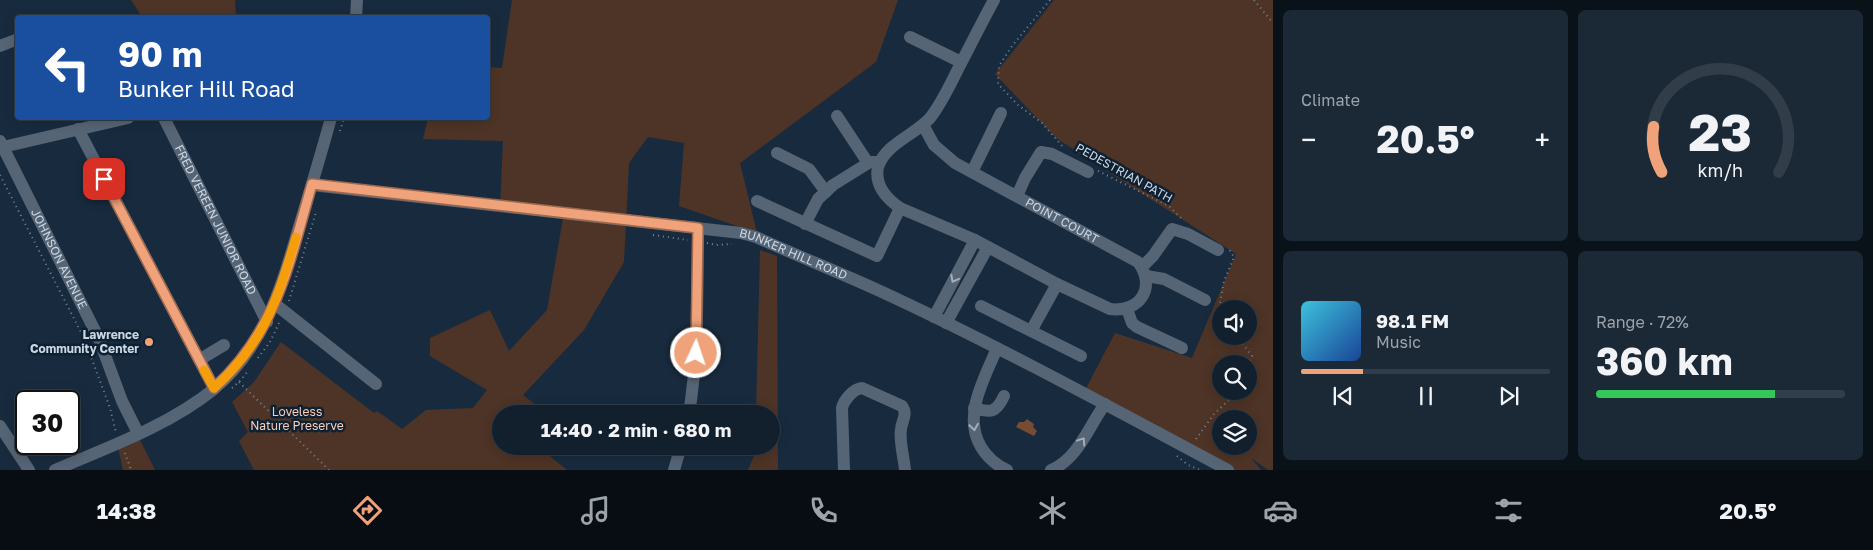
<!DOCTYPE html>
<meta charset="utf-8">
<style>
:root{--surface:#12202e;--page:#1b2836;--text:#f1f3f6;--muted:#9ca3aa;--line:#313e4a;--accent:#f0a27a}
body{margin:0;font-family:"Golos Text",sans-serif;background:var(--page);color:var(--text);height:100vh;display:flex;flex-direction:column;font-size:19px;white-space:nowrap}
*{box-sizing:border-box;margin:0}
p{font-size:16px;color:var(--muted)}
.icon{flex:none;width:28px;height:28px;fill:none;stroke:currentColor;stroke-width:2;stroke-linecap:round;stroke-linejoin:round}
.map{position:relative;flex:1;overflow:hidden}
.panel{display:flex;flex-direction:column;gap:10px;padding:10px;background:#0a1219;width:600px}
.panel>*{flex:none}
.banner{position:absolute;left:15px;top:15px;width:475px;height:105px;border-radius:5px;box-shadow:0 2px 12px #0003,0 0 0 1px var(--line);background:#1a4fa0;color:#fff;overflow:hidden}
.tools{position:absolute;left:1212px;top:300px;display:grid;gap:10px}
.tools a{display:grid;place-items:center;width:45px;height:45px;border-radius:50%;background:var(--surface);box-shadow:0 2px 12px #0003,0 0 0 1px var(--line);font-size:25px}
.speed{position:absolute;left:15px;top:390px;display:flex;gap:10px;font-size:25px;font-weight:700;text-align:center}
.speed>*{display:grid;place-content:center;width:65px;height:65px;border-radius:50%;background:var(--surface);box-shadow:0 2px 12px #0003,0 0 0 1px var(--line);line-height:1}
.speed .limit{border:2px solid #111;border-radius:8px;background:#fff;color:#111}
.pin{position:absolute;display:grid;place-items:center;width:42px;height:42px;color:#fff;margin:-21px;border-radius:10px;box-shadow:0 2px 8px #0006}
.me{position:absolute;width:55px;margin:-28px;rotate:3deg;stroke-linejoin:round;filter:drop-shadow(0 0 4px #0008)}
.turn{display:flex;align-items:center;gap:18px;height:105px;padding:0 20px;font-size:22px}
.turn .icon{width:65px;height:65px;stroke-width:2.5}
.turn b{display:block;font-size:35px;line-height:42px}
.big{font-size:38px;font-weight:700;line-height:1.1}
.panel .card{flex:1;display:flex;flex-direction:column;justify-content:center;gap:8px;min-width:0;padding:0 18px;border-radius:8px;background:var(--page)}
.panel .dial{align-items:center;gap:0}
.dial svg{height:130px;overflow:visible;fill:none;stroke:var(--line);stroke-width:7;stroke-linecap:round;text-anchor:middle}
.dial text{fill:var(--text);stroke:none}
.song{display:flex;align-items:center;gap:15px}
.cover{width:60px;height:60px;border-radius:8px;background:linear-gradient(135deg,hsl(190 70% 55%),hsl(220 70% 35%))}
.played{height:5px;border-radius:2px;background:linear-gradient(90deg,var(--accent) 25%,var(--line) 25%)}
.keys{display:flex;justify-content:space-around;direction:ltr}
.heat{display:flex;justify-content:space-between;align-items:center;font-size:28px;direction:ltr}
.charge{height:8px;border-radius:4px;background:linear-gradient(90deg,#34c759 72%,var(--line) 0)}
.panel .tiles{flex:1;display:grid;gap:10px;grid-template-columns:repeat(2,1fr)}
.trip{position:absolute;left:492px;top:405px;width:288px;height:50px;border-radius:25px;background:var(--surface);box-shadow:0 2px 12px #0003,0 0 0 1px var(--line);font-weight:700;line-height:50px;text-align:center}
.menu{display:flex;height:80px;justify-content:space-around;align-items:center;background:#070d12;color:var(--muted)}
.menu .icon{width:35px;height:35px}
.menu .selected{color:var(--accent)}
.menu b{font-size:22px;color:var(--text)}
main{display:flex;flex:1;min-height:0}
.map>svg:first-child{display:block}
.green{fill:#4e3426;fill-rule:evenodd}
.water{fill:#774b34}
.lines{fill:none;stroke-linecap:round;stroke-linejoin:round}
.path{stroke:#758494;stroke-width:2;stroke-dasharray:1 4;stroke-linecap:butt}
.minor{stroke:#566575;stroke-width:12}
.oneway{stroke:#a2aebc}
.route-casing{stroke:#9c694f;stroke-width:12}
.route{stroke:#f0a27a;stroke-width:9}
.slow{stroke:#f59e0b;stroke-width:9}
.poi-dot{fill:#f0a27a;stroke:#0e2133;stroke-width:2}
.labels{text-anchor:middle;stroke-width:5;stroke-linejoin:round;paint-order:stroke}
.street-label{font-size:12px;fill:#cbd6e3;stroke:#0e2133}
.poi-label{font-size:12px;font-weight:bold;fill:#cbd6e3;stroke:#0e2133;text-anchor:end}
.park-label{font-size:12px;fill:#fcceb8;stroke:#0e2133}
</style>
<main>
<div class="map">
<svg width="1273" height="470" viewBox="0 0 1273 470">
<rect width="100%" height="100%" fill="#182b3e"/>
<!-- green -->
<path class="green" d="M131 0H235L236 17H142Z
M512 0H898L876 62 740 163 757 233 679 206 684 143 648 137 629 163 624 262 584 330 523 395 547 414H501V446H541V449L567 470H254L239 441 248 432 232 402 254 382 281 342 374 413 377 411 402 429 426 410 473 408 487 390 430 356V338L490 310 509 351 547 310 564 213 500 208 503 141 423 139 428 118H488V67L502 68Z
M1054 0H1273V470H1268L1251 458 1261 470H1219L1084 392 1115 333 1192 358 1236 254 1056 138 995 74ZM1221 309H1249V336H1221ZM1221 364H1249V391H1221ZM1221 419H1249V446H1221Z
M760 250 777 256 778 470H748L755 453V446H771V414H756Z
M135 430 155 470H123L116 438Z"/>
<!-- water -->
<path class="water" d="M1027 419 1034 424 1033 427 1037 431 1034 436 1016 427 1019 422H1024Z"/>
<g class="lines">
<!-- path -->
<path class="path" d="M1050 0 1012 46 999 66 998 84 1018 105 1042 123 1063 147
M1254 0 1273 23
M340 131 344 118
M1098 171 1169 206 1182 219
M0 175 84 338 110 408 116 433
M653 235 688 240
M707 243 716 245 732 244
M289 301 316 212
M1221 312 1219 309 1224 281 1234 257 1229 249
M1236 336 1252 356 1248 364
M258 358 270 342 280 321
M239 382 329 470
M232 388 239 382 249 370
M1196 439 1214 414 1231 398 1235 391
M125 453 131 470
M1177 456 1188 465 1200 470"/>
<!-- minor -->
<g class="minor">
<path d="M356 18 357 0"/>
<path d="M910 37 961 62"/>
<path d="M0 46 18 39"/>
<path d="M837 116 868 163"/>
<path id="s1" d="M164 118 267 322"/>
<path id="s2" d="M923 125 934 145 955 163 1138 262C1157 287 1140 313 1110 309L1057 284 975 240 900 208C887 199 874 186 878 167 885 144 915 135 930 118 941 104 949 87 957 71 969 48 981 24 994 0"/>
<path d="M78 129 214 388"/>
<path id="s3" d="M0 141 99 339 122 401 138 433"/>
<path d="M3 147 128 118"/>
<path d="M777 153 809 169 826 192"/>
<path d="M972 172 1001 113"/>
<path id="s4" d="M312 185 741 233 756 237C802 258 849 276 895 298 1008 351 1117 411 1228 470"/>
<path d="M1017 196 1025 178 1041 152 1052 154 1088 172"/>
<path d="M757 201 877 256 900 208"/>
<path d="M805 224 818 199 833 185 870 162H880"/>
<path d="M1142 267 1153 256 1172 229 1188 234 1218 250"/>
<path d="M1146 276 1164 279 1205 300"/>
<path d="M275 304 376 384"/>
<path d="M981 306 1031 331 1057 284"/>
<path d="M1127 309 1132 323 1137 327 1182 348"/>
<path d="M934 317 975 240"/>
<path d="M946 323 988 247"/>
<path d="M1031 331 1081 356"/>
<path d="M997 348C985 378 962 415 981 447 987 457 996 465 1007 470"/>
<path d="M199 360 224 345"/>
<path d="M974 408C991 413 996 413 1004 396"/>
<path d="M689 414C699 352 697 290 698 228"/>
<path d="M0 426 29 470"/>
<path d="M55 470C109 447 168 426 214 389 265 346 281 288 299 227 310 191 321 154 331 118"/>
<path d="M674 470 681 446"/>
<path d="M844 470 842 408C844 400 853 389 862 388L902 406C908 414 902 420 901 429 899 441 904 458 905 470"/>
<path d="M1051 470C1078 459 1089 426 1105 404"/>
</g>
</g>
<!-- one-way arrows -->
<defs><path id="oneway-chevron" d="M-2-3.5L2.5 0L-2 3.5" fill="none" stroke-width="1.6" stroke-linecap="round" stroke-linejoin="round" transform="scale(1.25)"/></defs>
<g class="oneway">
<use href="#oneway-chevron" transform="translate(954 279) rotate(118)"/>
<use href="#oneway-chevron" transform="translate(974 427) rotate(81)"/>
<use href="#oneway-chevron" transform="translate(1082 441) rotate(-56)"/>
</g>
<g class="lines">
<!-- route casing -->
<g class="route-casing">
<path id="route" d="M104 179 214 388C277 331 289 263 312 184L698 228 696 353"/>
</g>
<!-- route -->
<use href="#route" class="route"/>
<!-- slow -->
<path class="slow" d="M204 370 214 388C265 342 277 300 296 237"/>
</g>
<!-- markers -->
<circle class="poi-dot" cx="149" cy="342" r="5"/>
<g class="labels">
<!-- street labels -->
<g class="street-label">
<text transform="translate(1124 173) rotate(29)" y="4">PEDESTRIAN PATH</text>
<text dy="4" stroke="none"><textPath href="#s1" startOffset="114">FRED VEREEN JUNIOR ROAD</textPath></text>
<text dy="4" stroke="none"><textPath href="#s2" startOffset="172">POINT COURT</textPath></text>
<text dy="4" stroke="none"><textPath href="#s4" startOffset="488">BUNKER HILL ROAD</textPath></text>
<text dy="4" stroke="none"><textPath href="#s3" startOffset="132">JOHNSON AVENUE</textPath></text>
</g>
<!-- poi labels -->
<g class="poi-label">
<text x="139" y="339">Lawrence<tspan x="139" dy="14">Community Center</tspan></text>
</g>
<!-- park labels -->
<g class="park-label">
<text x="297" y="416">Loveless<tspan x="297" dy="14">Nature Preserve</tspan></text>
</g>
</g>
</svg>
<div class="tools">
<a><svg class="icon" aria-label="sound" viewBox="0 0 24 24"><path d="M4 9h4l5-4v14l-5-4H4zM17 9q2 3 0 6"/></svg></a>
<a><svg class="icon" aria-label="search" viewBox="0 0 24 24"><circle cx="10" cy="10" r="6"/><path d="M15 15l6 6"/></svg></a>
<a><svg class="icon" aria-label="layers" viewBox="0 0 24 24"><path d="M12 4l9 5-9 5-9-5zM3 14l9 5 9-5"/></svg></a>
</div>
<div class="speed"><div class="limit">30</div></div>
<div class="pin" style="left:104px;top:179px;background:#d93025"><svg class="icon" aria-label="arrive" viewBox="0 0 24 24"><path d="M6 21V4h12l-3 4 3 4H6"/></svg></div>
<svg class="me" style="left:696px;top:353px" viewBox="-20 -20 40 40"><circle r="17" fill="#f0a27a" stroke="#fff" stroke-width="3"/><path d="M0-11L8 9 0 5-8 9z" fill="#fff"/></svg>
<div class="trip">14:40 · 2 min · 680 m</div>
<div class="banner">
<div class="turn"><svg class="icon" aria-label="left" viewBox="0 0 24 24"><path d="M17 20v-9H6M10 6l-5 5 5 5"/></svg><div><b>90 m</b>Bunker Hill Road</div></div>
</div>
</div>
<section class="panel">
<div class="tiles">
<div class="card"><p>Climate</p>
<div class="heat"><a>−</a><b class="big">20.5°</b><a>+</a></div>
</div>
<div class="card dial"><svg viewBox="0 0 100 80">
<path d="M14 69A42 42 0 1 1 86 69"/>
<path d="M14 69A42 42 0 0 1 9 41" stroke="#f0a27a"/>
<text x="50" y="56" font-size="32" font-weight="700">23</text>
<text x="50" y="72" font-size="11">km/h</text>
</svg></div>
<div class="card">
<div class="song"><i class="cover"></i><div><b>98.1 FM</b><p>Music</p></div></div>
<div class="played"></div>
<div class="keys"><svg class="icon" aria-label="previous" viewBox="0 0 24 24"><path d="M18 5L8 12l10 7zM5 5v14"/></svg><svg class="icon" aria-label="pause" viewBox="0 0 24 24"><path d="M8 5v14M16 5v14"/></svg><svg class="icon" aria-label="next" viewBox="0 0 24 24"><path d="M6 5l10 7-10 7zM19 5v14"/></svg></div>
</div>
<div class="card"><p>Range · 72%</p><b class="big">360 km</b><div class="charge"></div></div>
</div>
</section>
</main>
<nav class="menu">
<b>14:38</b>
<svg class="icon selected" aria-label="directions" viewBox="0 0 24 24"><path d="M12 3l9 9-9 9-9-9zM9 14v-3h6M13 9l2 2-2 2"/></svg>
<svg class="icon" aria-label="music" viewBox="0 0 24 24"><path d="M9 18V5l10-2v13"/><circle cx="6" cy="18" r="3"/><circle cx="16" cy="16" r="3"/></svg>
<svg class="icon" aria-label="phone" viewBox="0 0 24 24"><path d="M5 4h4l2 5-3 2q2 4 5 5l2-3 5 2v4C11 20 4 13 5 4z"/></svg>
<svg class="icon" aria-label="climate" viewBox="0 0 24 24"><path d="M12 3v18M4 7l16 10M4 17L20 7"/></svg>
<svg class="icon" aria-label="car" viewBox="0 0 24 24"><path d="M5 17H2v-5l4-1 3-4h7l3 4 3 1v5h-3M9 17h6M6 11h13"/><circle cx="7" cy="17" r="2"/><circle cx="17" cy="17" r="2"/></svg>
<svg class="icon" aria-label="filters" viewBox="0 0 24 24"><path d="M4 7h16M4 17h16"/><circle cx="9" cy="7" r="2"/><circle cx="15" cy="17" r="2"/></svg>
<b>20.5°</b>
</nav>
